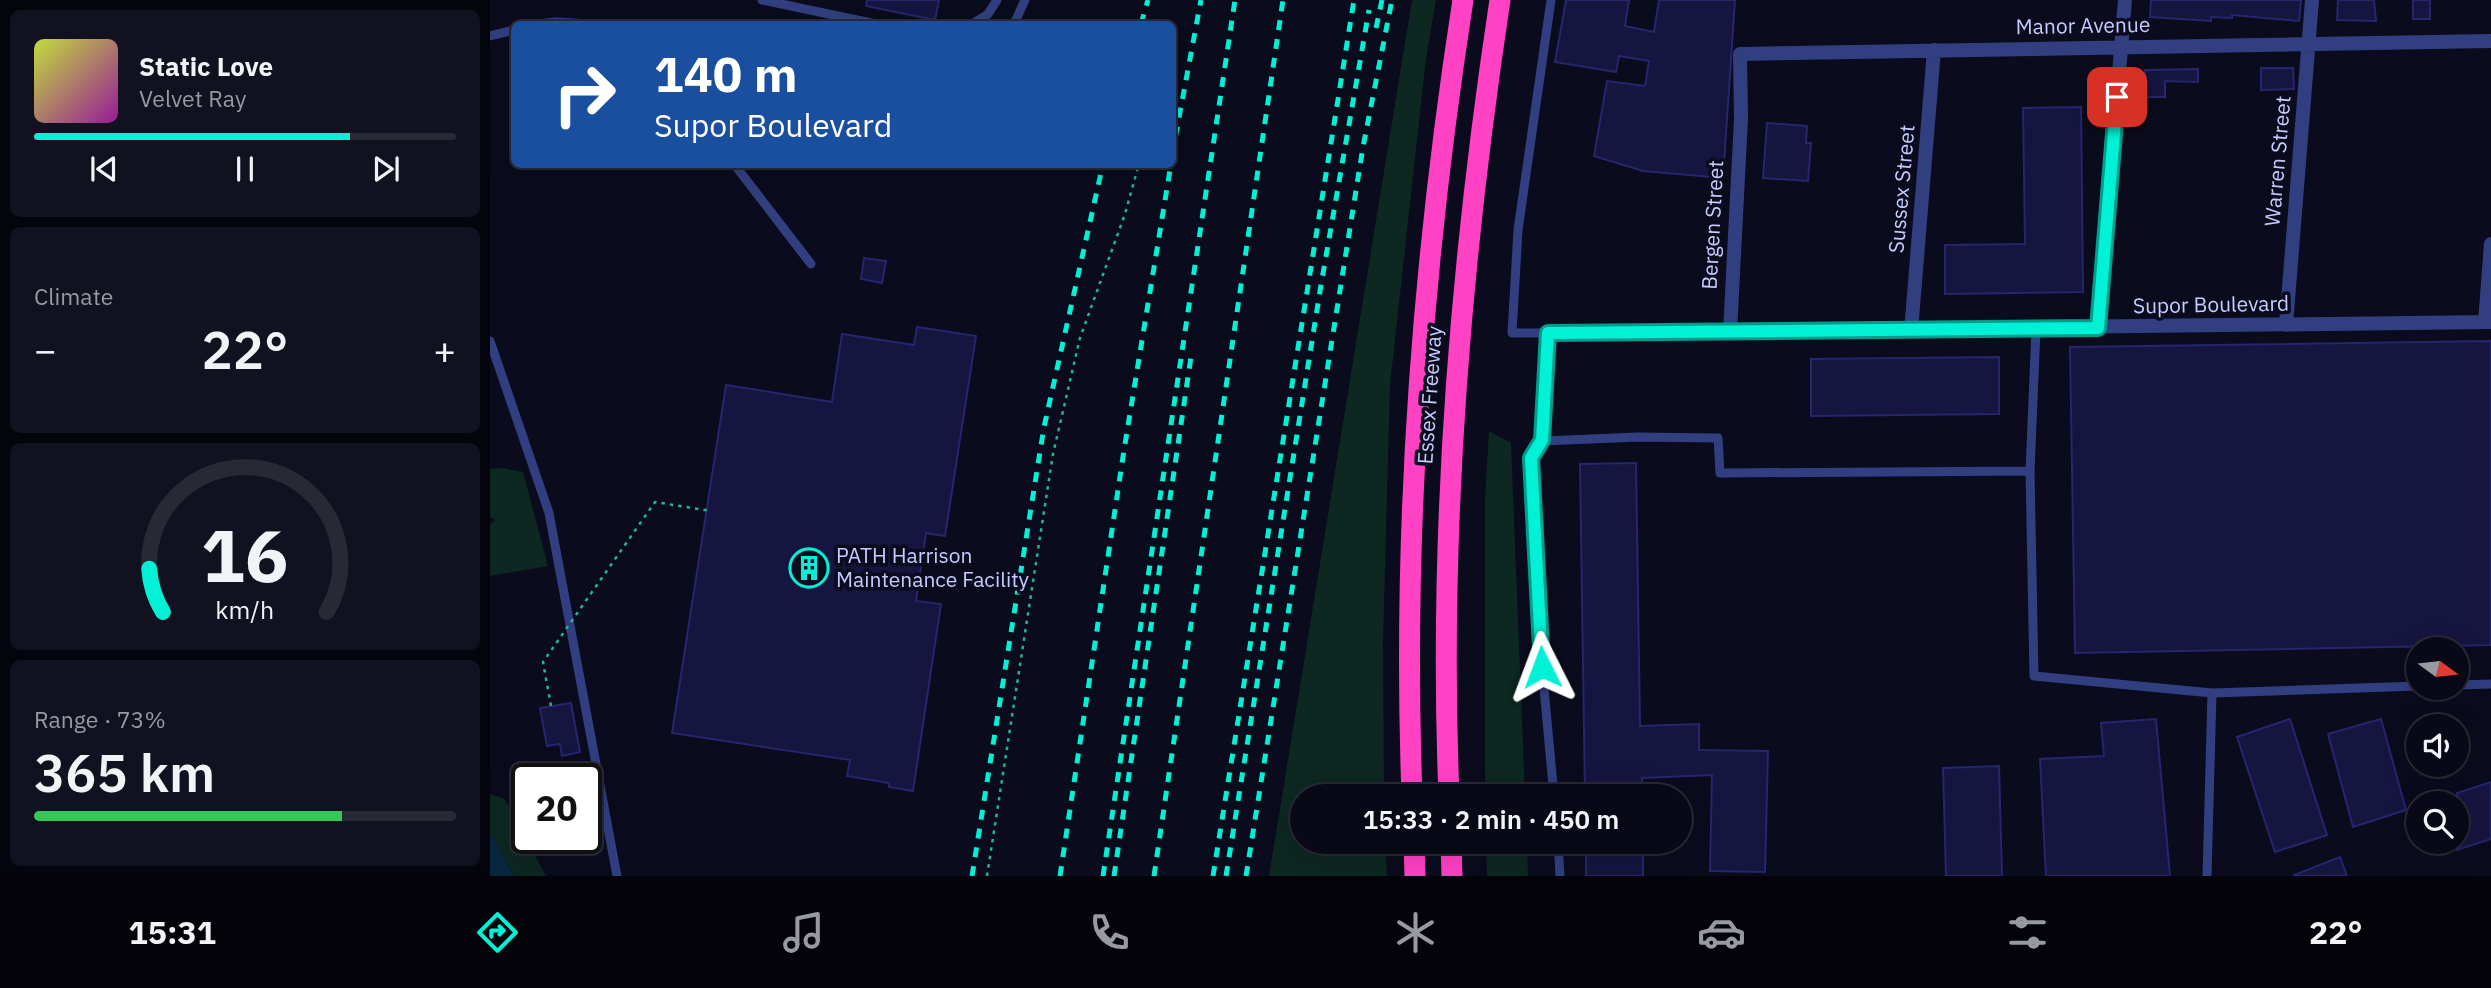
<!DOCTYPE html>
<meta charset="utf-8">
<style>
:root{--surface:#080816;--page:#11111f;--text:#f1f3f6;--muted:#989aa1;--line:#292935;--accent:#00f1d6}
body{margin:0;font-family:"IBM Plex Sans",sans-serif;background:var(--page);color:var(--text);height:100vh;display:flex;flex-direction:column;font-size:26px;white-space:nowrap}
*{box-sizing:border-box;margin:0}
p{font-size:23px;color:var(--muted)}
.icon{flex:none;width:38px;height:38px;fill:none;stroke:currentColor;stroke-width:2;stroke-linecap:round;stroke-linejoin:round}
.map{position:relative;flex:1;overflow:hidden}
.panel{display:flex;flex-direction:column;gap:10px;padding:10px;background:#04040c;width:490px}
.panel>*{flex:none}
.top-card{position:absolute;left:21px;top:21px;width:665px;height:147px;border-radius:10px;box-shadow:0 7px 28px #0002,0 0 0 2px var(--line);background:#1a4fa0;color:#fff;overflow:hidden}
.needle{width:46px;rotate:105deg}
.buttons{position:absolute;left:1916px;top:637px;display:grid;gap:14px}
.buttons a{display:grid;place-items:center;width:63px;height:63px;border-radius:50%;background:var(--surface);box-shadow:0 7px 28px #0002,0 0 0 2px var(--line);font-size:35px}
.speed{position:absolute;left:21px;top:763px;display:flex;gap:14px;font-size:35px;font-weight:700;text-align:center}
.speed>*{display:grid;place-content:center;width:91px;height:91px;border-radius:50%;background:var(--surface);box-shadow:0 7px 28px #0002,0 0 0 2px var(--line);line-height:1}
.speed .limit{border:4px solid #111;border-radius:10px;background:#fff;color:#111}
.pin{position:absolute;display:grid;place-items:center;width:60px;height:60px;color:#fff;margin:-30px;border-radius:14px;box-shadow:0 4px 10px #0006}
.me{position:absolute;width:77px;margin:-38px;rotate:357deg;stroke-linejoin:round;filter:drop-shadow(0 0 5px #0008)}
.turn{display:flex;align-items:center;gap:24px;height:147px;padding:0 28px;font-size:32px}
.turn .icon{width:91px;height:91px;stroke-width:2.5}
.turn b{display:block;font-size:49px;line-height:60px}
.big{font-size:52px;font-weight:600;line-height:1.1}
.panel .tile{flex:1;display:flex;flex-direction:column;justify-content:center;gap:10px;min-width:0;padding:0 24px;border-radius:10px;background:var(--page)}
.panel .dial{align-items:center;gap:0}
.dial svg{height:182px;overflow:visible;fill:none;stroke:var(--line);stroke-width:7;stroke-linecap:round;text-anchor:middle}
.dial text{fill:var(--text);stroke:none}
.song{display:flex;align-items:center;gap:21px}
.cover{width:84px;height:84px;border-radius:10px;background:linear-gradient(135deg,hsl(70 70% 55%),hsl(300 70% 35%))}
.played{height:7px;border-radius:4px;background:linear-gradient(90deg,var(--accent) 75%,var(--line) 75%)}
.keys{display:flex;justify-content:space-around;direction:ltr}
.heat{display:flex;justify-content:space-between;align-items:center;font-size:38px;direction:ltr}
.charge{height:10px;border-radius:5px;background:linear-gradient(90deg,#34c759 73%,var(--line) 0)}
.trip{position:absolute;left:800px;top:784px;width:402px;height:70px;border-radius:35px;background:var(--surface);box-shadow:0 7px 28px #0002,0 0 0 2px var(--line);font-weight:600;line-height:70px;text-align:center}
.dock{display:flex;height:112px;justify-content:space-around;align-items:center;background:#030309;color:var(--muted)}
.dock .icon{width:49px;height:49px}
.dock .on{color:var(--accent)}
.dock b{font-size:32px;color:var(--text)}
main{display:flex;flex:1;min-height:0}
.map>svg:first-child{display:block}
.green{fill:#0d2721}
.water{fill:#07283f}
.building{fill:#15153f;stroke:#25266d;stroke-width:2}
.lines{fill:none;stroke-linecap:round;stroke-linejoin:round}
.path{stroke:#24b58e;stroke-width:2.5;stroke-dasharray:3.5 5;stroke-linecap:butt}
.lane{stroke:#313f80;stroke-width:9}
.street{stroke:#313f80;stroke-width:14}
.highway{stroke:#ff41c4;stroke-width:21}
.rail{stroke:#00f1d6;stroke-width:5;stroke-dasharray:10 9;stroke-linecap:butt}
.path-bridge{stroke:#24b58e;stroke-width:2.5;stroke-dasharray:3.5 5;stroke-linecap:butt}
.route-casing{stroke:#009d8b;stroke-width:18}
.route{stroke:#00f1d6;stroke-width:12}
.labels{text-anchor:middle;stroke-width:7;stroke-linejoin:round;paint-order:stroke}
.street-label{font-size:21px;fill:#c6ccff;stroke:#0a0b1d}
.poi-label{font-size:21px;fill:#c6ccff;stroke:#0a0b1d;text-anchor:start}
</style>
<main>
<section class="panel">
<div class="tile">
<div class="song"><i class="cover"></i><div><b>Static Love</b><p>Velvet Ray</p></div></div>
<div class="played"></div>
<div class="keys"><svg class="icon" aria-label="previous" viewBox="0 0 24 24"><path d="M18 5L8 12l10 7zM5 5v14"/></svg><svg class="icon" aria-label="pause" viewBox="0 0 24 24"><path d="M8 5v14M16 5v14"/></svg><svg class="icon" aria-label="next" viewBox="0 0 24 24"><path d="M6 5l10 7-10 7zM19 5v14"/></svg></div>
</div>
<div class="tile"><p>Climate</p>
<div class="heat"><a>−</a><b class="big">22°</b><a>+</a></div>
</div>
<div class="tile dial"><svg viewBox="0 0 100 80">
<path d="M14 69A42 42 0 1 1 86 69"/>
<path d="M14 69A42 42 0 0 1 8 50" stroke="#00f1d6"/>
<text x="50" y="56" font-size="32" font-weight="700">16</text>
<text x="50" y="72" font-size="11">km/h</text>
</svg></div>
<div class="tile"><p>Range · 73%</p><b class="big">365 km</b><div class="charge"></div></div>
</section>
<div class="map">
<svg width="2001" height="876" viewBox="0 0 2001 876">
<rect width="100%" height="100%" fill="#0a0b1d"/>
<!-- green -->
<path class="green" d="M922 0H946L936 59 900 385 893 641 894 796H812V842H895L897 876H779Z
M999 431 1021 443 1035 796H995V499Z
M12 468 33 472 58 566 0 576V525L5 520 0 517V469Z
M0 794 15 799 56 876H24L0 833Z
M996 842H1037L1038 876H997Z"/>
<!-- water -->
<path class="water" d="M0 833 24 876H0Z"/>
<!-- building -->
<path class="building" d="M377 0H449L445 20 376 6Z
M1076 0H1139L1135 26 1164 32 1169 0H1245L1233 178 1153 171 1104 156 1117 81 1155 86 1159 61 1129 56 1126 72 1065 62Z
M1661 0H1811L1809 21 1742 15V18L1721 17V21L1660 17Z
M1848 0H1884L1886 21 1847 20Z
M1923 0H1940V19H1923Z
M1771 68H1803L1804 89 1771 90Z
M1708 69V82L1675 81V97H1656L1655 70Z
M1591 107 1593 292 1455 294V245L1535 244 1533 108Z
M1277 123 1317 126 1316 143H1321L1318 181 1273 178Z
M374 258 396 261 392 283 371 279Z
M427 327 486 336 455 536 436 533 426 601 451 604 423 791 399 787V783L357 776 360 760 182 733 236 385 342 402 352 334 424 345Z
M2001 341V645L1585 653 1580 347Z
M1509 357V414L1321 416V359Z
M1146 463 1150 726 1209 724V750L1278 751 1275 872 1220 871 1222 775 1152 778V796H1095L1090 464Z
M81 703 90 752 72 756 70 744 57 746 50 708Z
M1666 719 1680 876H1556L1550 759 1614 756 1611 723Z
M1800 719 1837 835 1785 852 1747 737Z
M1891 719 1916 810 1863 827 1838 734Z
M1509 766 1512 876H1456L1453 768Z
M2001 782V839L1967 850V793Z
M1096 842H1153V876H1096Z
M1850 857 1857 876H1805L1804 875Z"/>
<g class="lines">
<!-- path -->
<path class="path" d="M497 876 563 454 590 338 635 214 649 164"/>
<!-- lane -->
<path class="lane" d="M272 0 386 24
M1061 0 1028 230 1022 333H1058L1052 441 1148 437 1228 438 1230 473 1540 471 1546 329
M46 24 66 22 100 24
M482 24 498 14 507 0
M524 24 535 0
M0 36 24 30
M244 164 321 264
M0 341 59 513 127 876
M1052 440 1041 458 1052 667 1064 796
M1540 471 1544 676 1722 693 1928 686
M1967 685 2001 684
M1068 842 1070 876
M1717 876 1722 693"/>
<!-- street -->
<path class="street" d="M1995 322 2001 244
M1796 325 1822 0
M1608 328 1635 0
M1421 331 1444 50
M1240 332 1251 119 1250 54 2001 41
M1058 333 2001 322"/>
<!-- highway -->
<path class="highway" d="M922 796C912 529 932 264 973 0
M959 796C948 529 970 264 1010 0
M924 842 925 876
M961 842 962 876"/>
<!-- rail -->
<path class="rail" d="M651 24 658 0
M886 28 892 0
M682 155 711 0
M482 876 554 427 613 164
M570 876 634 450 681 164
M613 876 745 0
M624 876 702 350
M664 876 793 0
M723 876 864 0
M736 876 831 285 879 10
M756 876 873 147 902 0"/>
<!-- path-bridge -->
<path class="path-bridge" d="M61 706 53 662 165 502 221 511"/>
</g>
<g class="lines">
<!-- route casing -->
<g class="route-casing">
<path id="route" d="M1052 667 1041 458 1052 440 1058 333 1608 328 1627 97"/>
</g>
<!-- route -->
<use href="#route" class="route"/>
</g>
<!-- icons -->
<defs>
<g id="building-ring" transform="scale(2.0125)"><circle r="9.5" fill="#0a0b1d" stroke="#00f1d6" stroke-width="1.5"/><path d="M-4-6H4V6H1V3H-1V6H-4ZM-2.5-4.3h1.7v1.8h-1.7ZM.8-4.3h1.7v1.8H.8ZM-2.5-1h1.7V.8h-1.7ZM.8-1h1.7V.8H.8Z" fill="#00f1d6"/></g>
</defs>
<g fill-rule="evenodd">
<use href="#building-ring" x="319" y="568"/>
</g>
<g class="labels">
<!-- street labels -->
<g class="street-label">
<text transform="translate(1593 26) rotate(-1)" y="7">Manor Avenue</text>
<text transform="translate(1788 161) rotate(-85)" y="7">Warren Street</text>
<text transform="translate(1412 189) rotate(-85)" y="7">Sussex Street</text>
<text transform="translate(1223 225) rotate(-87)" y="7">Bergen Street</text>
<text transform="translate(1721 305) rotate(-1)" y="7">Supor Boulevard</text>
<text transform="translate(940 395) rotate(-86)" y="7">Essex Freeway</text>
</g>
<!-- poi labels -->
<g class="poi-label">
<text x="346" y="563">PATH Harrison<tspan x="346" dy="24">Maintenance Facility</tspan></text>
</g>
</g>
</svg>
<div class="buttons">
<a><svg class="needle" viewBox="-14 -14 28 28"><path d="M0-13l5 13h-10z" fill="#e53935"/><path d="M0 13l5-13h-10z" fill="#989aa1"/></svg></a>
<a><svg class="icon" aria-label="sound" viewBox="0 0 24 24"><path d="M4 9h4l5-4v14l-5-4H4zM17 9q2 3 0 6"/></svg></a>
<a><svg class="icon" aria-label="search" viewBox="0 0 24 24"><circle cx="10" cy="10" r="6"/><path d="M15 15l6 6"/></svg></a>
</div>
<div class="speed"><div class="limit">20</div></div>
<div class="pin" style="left:1627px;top:97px;background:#d93025"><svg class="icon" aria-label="arrive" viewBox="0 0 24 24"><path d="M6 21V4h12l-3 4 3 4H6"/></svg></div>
<svg class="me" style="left:1052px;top:667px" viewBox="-20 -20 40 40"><path d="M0-17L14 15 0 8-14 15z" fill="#00f1d6" stroke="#fff" stroke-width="4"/></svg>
<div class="trip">15:33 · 2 min · 450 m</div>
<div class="top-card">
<div class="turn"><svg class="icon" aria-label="right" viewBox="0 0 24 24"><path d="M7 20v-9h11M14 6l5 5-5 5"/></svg><div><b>140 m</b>Supor Boulevard</div></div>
</div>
</div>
</main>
<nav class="dock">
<b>15:31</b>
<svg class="icon on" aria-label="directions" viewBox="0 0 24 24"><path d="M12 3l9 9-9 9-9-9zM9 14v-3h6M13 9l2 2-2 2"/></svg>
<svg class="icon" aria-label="music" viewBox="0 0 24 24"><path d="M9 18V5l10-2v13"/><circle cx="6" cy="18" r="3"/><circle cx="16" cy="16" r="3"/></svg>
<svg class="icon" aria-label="phone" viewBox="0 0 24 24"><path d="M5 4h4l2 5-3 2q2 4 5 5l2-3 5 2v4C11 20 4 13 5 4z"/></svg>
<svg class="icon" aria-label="climate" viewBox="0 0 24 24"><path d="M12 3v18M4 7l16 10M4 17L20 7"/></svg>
<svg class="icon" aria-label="car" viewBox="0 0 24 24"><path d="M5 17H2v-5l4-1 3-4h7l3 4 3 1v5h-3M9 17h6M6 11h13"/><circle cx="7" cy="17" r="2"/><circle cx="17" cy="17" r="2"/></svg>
<svg class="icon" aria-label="filters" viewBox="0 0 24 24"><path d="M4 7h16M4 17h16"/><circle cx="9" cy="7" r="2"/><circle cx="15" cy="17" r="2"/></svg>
<b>22°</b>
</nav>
